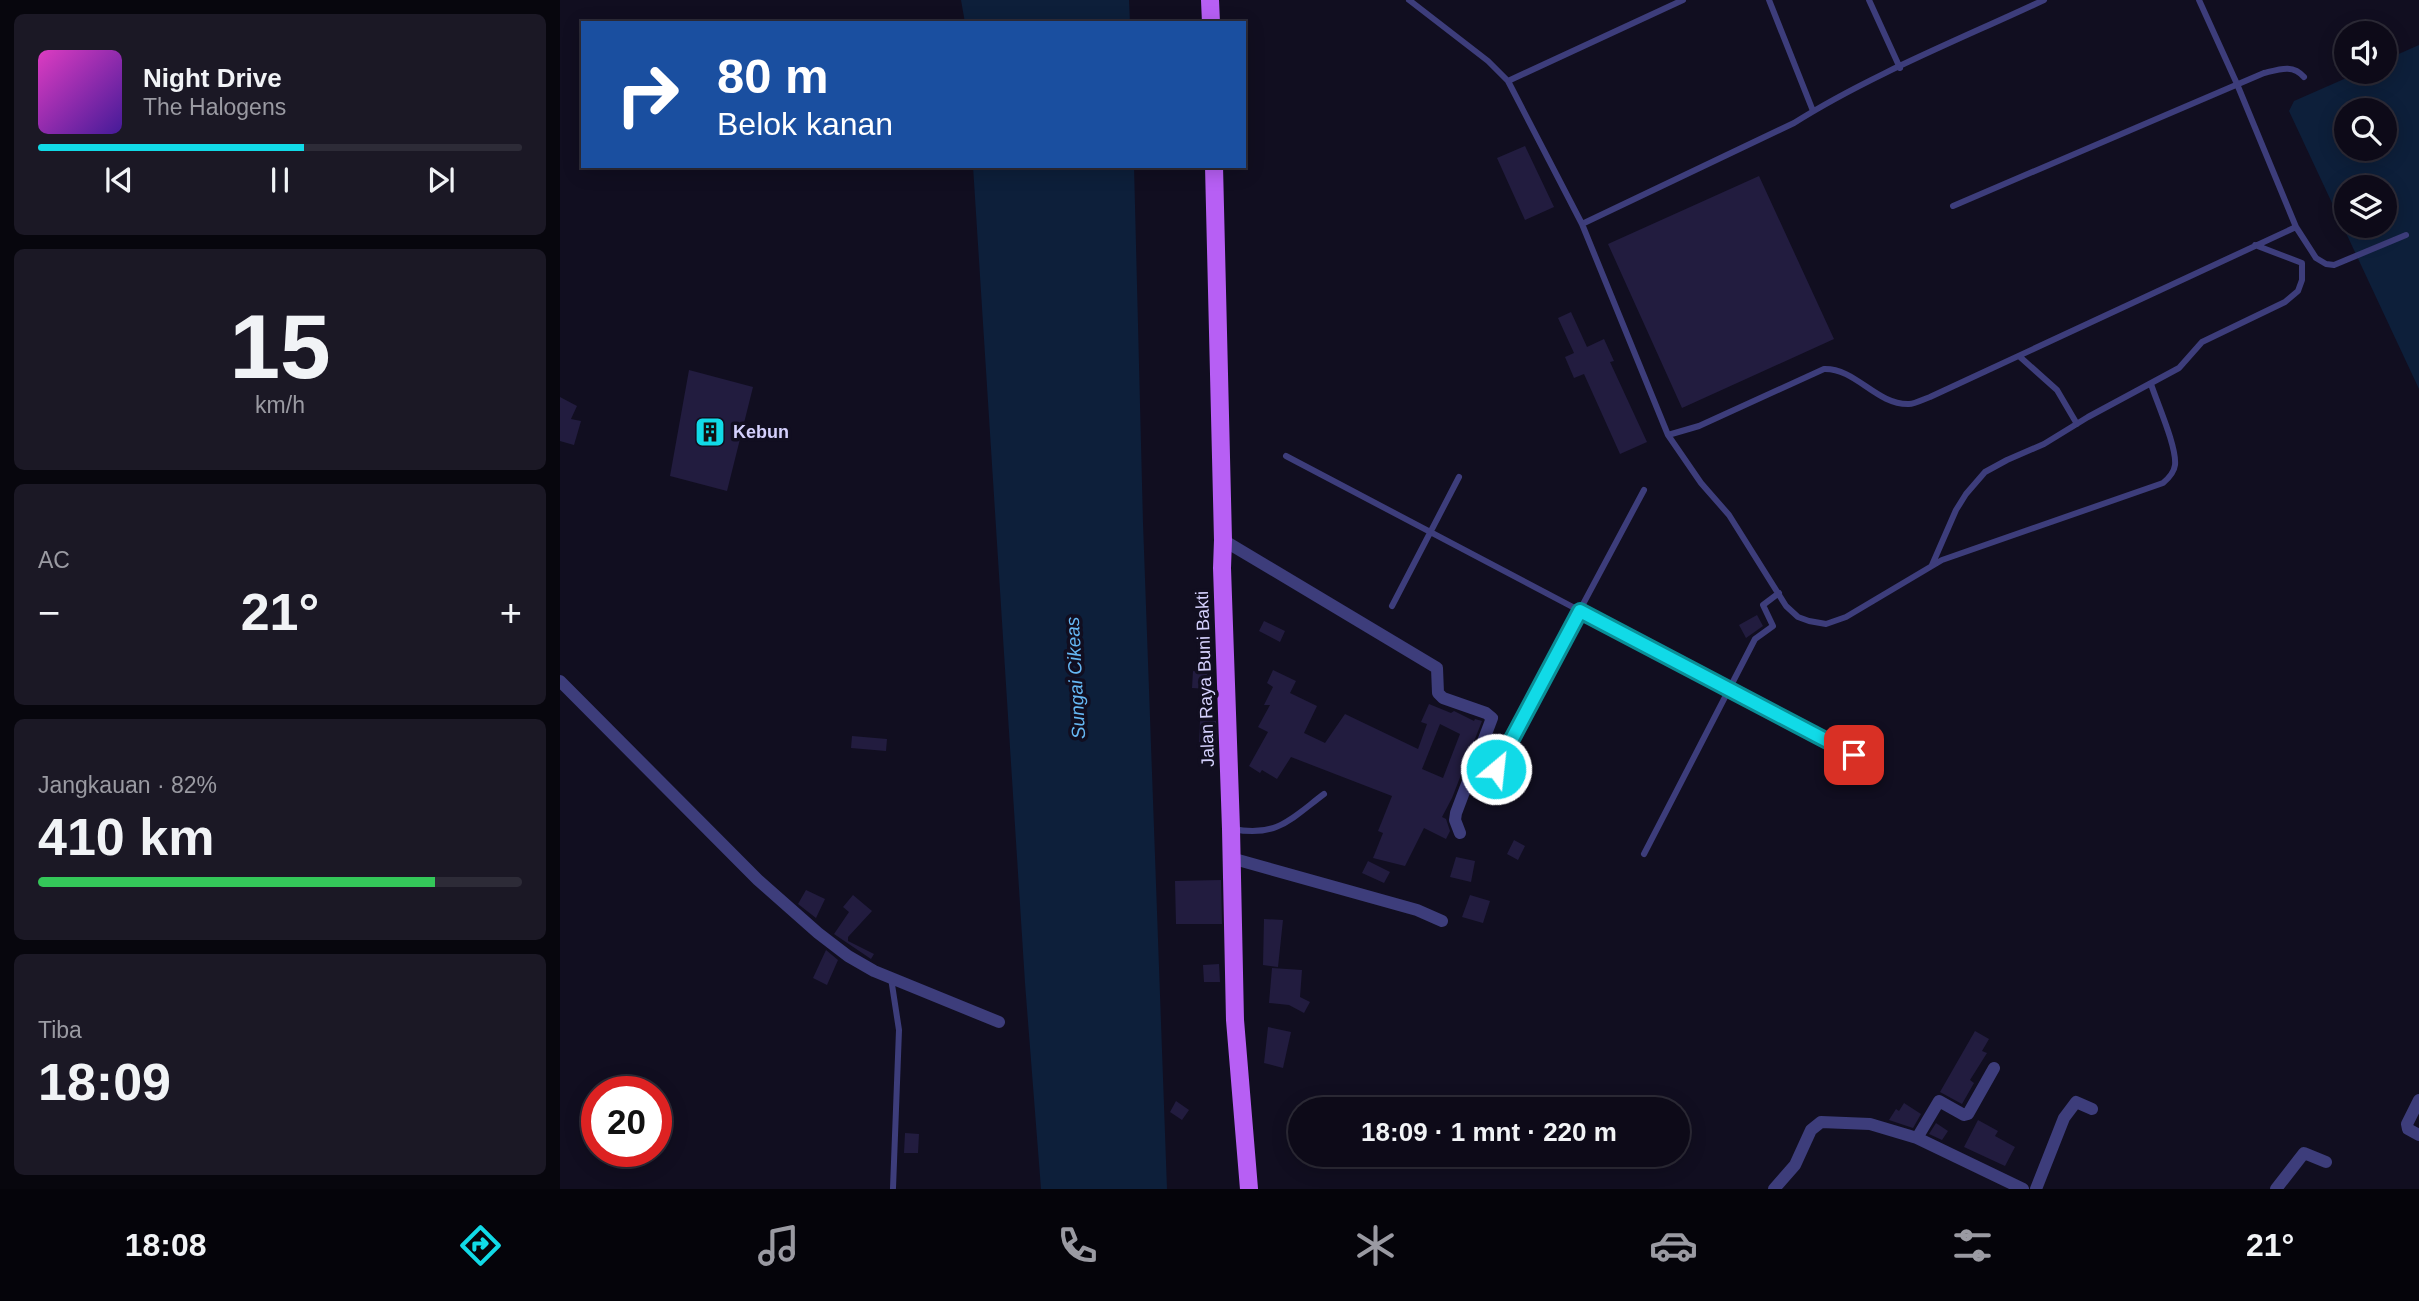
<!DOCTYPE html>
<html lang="id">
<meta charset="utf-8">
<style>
:root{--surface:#0d0a18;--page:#1b1825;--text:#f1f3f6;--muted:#9a9aa2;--line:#2d2b37;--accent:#11dae7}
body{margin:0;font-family:Helvetica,sans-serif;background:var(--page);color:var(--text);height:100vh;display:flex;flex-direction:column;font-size:26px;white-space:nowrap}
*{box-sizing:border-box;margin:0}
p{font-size:23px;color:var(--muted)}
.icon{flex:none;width:38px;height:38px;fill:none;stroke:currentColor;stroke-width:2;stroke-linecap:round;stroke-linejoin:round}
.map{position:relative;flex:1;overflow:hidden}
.details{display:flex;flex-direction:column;gap:14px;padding:14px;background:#07060d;width:560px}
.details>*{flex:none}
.guide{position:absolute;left:21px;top:21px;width:665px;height:147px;border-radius:0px;box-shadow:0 4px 18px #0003,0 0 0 2px var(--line);background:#1a4fa0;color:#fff;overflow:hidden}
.controls{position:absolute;left:1774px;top:21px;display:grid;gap:14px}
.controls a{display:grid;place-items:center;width:63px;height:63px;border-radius:50%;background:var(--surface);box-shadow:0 4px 18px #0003,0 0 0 2px var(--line);font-size:35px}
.speed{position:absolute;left:21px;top:1076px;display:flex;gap:14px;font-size:35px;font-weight:700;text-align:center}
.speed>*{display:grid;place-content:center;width:91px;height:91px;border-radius:50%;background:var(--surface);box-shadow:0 4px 18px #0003,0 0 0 2px var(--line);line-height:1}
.speed .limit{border:10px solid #d22;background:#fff;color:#111}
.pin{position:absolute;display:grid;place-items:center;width:60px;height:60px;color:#fff;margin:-30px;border-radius:14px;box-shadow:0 4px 10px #0006}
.me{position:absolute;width:77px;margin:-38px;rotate:28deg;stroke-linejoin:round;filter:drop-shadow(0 0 5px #0008)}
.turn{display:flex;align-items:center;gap:24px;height:147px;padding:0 21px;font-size:32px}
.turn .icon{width:91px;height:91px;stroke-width:2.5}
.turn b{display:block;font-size:49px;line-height:60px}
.big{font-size:52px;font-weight:700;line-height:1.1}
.details .widget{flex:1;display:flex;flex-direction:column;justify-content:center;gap:10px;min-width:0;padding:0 24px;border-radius:10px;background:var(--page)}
.details .dial{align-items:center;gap:0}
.dial b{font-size:91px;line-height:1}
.song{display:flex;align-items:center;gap:21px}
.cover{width:84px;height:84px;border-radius:10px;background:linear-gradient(135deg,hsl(310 70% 55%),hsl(260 70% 35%))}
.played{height:7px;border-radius:4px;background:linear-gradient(90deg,var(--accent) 55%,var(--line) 55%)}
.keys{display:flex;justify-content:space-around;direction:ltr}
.heat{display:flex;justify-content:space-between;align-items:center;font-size:38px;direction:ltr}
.charge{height:10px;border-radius:5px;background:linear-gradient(90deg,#34c759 82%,var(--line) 0)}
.trip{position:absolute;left:728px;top:1097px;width:402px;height:70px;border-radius:35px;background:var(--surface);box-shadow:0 4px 18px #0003,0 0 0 2px var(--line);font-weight:700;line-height:70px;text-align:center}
.tabs{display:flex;height:112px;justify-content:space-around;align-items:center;background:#05040a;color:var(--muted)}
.tabs .icon{width:49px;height:49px}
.tabs .current{color:var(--accent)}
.tabs b{font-size:32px;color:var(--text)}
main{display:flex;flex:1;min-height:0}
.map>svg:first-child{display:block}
.water{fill:#0d1f3a;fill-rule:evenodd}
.building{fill:#221c3f;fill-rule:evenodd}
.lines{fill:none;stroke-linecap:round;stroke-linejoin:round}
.lane{stroke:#3d3d7b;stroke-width:6}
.street{stroke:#3d3d7b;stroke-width:12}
.primary{stroke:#b75ff4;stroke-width:18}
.route-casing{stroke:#0b8e96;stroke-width:18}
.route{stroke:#11dae7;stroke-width:12}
.labels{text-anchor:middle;stroke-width:7;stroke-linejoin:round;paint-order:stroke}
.poi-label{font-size:18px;font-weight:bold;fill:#d4d0fc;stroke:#110e20;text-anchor:start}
.street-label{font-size:18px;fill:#d4d0fc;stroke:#110e20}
.water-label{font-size:19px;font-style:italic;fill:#66b8f4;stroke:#110e20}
</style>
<main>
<section class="details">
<div class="widget">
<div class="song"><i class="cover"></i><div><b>Night Drive</b><p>The Halogens</p></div></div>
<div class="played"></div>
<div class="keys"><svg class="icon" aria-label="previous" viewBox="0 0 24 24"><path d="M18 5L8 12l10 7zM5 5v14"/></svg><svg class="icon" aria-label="pause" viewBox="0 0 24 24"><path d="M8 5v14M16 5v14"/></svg><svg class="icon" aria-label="next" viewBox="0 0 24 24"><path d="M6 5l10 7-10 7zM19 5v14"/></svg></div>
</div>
<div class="widget dial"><b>15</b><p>km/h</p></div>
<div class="widget"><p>AC</p>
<div class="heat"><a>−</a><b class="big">21°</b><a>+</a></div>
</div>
<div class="widget"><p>Jangkauan · 82%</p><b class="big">410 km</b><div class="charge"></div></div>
<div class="widget"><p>Tiba</p><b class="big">18:09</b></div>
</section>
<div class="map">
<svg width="1859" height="1189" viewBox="0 0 1859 1189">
<rect width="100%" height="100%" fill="#110e20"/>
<!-- water -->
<path class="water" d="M401 0H569L570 23H405Z
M1859 45V389L1729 111 1734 101 1800 72H1825V60ZM1787 110H1825V149H1787ZM1787 187H1825V226H1787Z
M413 166H574L583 523 607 1189H481L465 983Z"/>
<!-- building -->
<path class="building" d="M965 146 994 207 965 220 937 158Z
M1199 176 1274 339 1122 408 1048 244Z
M1011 312 1027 347 1044 339 1054 361 1050 362 1087 442 1060 454 1024 374 1014 378 1005 357 1014 353 998 318Z
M129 370 193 387 167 491 110 476Z
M0 397 17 406 11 419 21 421 14 445 0 441Z
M1197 615 1203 626 1186 638 1179 625Z
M704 621 725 631 720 642 699 631Z
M713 670 736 681 730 693 757 706 744 733 765 743 785 714 858 749 867 724 861 722 869 704 891 713 894 711 914 721 915 719 922 721 892 798 882 817 886 819 890 831 886 839 864 828 845 866 813 858 823 833 818 831 832 796 731 757 717 779 702 770 700 773 689 766 708 732 698 727 710 705H704L713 687 707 683ZM880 724 900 734 883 778 862 769Z
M633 671 648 673 647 689 632 688Z
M640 720 656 721 657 748 639 747Z
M292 736 327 739 326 751 291 748Z
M954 840 965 846 958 860 947 854Z
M896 857 915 861 911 882 890 877Z
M808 861 830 872 824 883 802 873Z
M661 880 662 924H616L615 881Z
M246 890 265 899 256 918 238 904Z
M293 895 312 911 288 937V941L314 954 311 959 274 934 289 912 283 907Z
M910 895 930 901 923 923 902 917Z
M704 919 723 920 718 967 703 965Z
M266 950 278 960 267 985 253 978Z
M659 964 660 982H644L643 965Z
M712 968 742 970 740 997 750 1002 744 1013 729 1005 709 1003Z
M708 1027 731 1032 723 1068 704 1063Z
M1415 1031 1429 1039 1422 1051 1427 1053 1410 1080 1414 1083 1402 1104 1380 1092Z
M616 1101 629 1110 622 1120 610 1112Z
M1344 1103 1361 1114 1353 1128 1329 1120 1336 1109 1339 1111Z
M1418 1120 1438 1131 1435 1136 1455 1147 1445 1166 1404 1147Z
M1376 1123 1388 1131 1382 1140 1369 1134Z
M345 1133 359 1134 358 1153H344Z"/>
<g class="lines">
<!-- lane -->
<path class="lane" d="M849 0 928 61 948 81 1022 224 1108 435 1139 426 1264 369C1296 368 1316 405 1349 404 1355 404 1364 399 1370 397L1736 227
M1209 0 1253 111
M1309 0 1340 68
M1639 0 1677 84 1736 227 1756 258 1766 264 1774 265 1846 235
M948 81 1123 0
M1393 206 1704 73C1720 69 1733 64 1744 77
M1022 224 1234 123C1310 75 1403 38 1484 0
M1459 356 1497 390 1517 424
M1108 435 1141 483 1169 515 1226 606 1238 617 1249 621 1266 624 1286 617 1382 560 1603 483C1609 478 1614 473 1615 465 1617 447 1597 403 1591 384
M726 456 1294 755
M1372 565 1396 510 1406 494 1425 472 1447 460 1484 444 1528 417 1619 368 1642 342 1725 302 1738 291 1742 280V263L1695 245
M832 606 899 477
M935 769 1084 490
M673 829C717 838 732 818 764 794
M1084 854 1195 639 1213 626 1203 605 1219 593
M331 978 339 1030 333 1188"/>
<!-- street -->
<path class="street" d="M663 540 877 668 878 693 883 698 926 713 932 718 896 813 895 820 900 833
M0 681 198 880 258 933 288 956 314 971 439 1022
M671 858 857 910 882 921
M1859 1100 1847 1124 1848 1129 1859 1135
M1357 1138 1379 1101 1404 1115 1408 1114 1434 1068
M1214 1189 1235 1165 1251 1130 1261 1122 1310 1124 1357 1138 1463 1189
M1476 1189 1504 1118 1516 1102 1532 1109
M1716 1189 1744 1153 1766 1162"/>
<!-- primary -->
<path class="primary" d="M650 0 651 23
M654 166 663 540 662 568 671 829 675 1020 689 1189"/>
</g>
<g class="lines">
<!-- route casing -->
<g class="route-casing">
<path id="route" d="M936 769 1020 611 1294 755"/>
</g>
<!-- route -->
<use href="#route" class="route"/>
</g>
<!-- icons -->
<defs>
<g id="building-square" transform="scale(1.575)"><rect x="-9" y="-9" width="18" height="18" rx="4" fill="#11dae7" stroke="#110e20"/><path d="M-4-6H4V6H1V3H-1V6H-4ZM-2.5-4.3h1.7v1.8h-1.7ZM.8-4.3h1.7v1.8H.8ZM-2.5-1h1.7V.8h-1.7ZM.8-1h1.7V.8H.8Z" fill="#111"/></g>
</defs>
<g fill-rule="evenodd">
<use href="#building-square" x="150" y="432"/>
</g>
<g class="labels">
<!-- poi labels -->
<g class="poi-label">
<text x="173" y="438">Kebun</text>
</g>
<!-- street labels -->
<g class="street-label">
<text transform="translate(645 679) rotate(-92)" y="6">Jalan Raya Buni Bakti</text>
</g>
<!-- water labels -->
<g class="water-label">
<text transform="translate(515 678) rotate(-93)" y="7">Sungai Cikeas</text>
</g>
</g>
</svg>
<div class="controls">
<a><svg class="icon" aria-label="sound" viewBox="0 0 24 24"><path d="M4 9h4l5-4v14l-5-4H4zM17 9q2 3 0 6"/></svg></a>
<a><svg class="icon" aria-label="search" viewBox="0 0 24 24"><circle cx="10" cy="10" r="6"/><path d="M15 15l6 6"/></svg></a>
<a><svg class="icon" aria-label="layers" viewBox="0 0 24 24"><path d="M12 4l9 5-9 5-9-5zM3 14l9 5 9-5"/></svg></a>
</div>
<div class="speed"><div class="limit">20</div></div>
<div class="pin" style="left:1294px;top:755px;background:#d93025"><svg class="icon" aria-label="arrive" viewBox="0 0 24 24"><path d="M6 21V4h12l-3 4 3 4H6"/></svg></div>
<svg class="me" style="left:936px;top:769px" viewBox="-20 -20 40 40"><circle r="17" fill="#11dae7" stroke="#fff" stroke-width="3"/><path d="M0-11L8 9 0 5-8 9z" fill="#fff"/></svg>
<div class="trip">18:09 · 1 mnt · 220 m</div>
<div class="guide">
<div class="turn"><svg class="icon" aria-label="right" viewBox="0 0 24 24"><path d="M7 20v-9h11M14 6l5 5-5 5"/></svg><div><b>80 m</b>Belok kanan</div></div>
</div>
</div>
</main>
<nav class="tabs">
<b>18:08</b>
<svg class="icon current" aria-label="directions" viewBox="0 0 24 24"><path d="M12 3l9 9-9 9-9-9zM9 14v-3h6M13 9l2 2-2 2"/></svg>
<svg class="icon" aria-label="music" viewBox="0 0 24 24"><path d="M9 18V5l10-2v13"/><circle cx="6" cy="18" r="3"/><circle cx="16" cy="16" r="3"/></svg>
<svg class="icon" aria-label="phone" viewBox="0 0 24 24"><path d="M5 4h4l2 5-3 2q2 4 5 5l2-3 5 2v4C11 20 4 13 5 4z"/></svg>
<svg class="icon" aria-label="climate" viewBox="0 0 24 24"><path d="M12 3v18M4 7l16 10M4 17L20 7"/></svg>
<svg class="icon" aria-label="car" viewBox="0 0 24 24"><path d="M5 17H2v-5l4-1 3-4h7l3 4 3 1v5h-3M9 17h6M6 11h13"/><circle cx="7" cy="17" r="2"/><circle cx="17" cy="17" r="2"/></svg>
<svg class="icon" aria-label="filters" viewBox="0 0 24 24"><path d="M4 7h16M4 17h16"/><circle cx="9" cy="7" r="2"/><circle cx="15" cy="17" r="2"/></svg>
<b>21°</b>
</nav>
